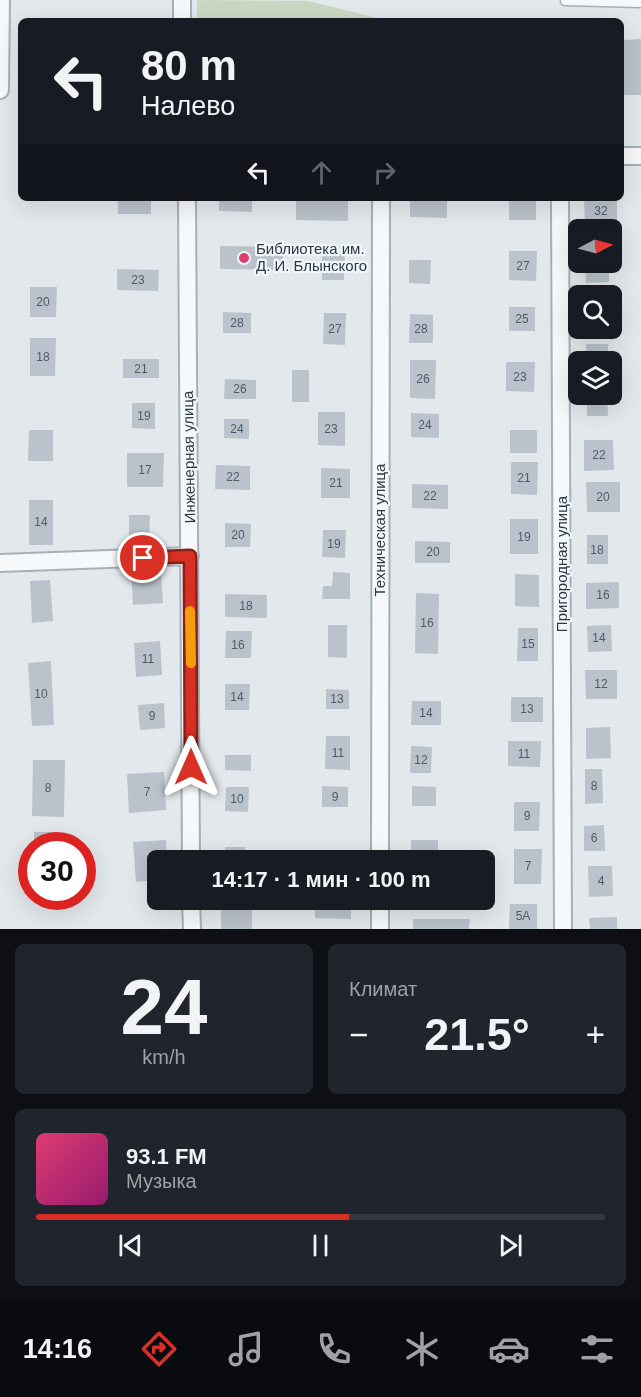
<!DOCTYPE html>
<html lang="ru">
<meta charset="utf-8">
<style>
:root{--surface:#171b24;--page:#20242c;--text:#f1f3f6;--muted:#9ea1a6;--line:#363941;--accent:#d93025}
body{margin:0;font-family:Helvetica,sans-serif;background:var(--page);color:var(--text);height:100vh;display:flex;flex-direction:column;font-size:22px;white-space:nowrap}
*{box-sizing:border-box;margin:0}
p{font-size:20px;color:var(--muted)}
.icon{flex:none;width:33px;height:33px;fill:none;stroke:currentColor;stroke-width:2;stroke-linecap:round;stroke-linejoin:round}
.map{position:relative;height:929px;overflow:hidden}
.details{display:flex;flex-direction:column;gap:15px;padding:15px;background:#0d0f14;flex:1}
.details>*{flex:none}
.guide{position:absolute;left:18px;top:18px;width:606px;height:183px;border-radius:9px;box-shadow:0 6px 24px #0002;background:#171b24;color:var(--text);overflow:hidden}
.needle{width:39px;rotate:84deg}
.fabs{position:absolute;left:568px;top:219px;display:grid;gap:12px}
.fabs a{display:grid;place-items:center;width:54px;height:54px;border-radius:9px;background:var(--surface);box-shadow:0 6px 24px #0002;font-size:30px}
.speed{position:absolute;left:18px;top:832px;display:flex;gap:12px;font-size:30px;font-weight:700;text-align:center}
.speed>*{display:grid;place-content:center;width:78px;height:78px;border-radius:50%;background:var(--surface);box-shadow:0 6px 24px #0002;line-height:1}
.speed .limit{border:9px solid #d22;background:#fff;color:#111}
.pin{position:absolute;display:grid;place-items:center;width:51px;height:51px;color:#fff;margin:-26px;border:3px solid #fff;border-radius:50%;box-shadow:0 2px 6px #0007}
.me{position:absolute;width:66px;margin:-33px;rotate:0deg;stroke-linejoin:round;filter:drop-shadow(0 0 4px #0008)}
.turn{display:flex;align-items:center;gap:21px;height:126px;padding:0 24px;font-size:27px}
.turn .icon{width:78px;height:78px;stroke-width:2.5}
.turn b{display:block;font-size:42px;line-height:51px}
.lanes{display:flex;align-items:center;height:57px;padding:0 24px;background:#0003;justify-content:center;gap:30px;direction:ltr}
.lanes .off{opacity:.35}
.big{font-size:45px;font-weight:700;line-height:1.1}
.details .card{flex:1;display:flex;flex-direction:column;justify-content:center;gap:9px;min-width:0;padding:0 21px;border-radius:9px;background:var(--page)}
.details .dial{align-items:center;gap:0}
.dial b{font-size:78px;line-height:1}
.song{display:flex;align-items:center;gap:18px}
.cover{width:72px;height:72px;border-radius:9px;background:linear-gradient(135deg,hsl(340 70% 55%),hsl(320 70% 35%))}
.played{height:6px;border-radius:3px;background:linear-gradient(90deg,var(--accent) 55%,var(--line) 55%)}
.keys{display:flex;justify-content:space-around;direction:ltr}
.heat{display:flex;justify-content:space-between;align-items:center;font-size:33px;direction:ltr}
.details .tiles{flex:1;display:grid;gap:15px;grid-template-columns:1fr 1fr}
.card:last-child{grid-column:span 2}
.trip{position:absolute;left:147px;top:850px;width:348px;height:60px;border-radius:9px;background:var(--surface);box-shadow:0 6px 24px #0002;font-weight:700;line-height:60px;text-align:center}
.tab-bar{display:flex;height:96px;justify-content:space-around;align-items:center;background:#090b0e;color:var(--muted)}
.tab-bar .icon{width:42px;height:42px}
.tab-bar .active{color:var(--accent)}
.tab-bar b{font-size:27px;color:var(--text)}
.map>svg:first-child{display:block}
.green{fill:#ccd7c3}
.building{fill:#bac2cb}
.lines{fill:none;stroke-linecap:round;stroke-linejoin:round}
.lane-casing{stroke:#a7b0b7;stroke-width:11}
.street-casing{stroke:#a7b0b7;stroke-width:20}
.lane{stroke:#f6f8fa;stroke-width:8}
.street{stroke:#f6f8fa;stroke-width:16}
.route-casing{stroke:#8d1f18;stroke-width:15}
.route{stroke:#d93025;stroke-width:10}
.slow{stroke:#f59e0b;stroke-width:10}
.poi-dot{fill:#dc3e70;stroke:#f3f7f9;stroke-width:2}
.labels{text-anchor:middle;stroke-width:4.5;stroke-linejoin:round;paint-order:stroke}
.number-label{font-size:12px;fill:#4d5b68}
.poi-label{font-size:15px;fill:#293947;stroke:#f3f7f9;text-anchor:start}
.street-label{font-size:15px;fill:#293947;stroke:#f3f7f9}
</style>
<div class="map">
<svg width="641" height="929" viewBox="0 0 641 929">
<rect width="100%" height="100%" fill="#e3e8ec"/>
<!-- green -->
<path class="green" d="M197 0 308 1 390 21H197Z"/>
<!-- building -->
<path class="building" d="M641 39V95H621V48H624V40Z
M118 198H151V214H118Z
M219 198H252V212L219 211Z
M296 198H348V221L296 220Z
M410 198H447V218L410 217Z
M509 198H536V220H509Z
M584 198H617V224H585Z
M220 246 283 247V270L220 269Z
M509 251H537L536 281 509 280Z
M322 252H345L344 280H322Z
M409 260H431L430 284 409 283Z
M585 262H609V282L586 283Z
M117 269 159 270 158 291 117 290Z
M30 287H57L56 317H30Z
M509 307H535V331H509Z
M223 312 251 313V333H223Z
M324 313H346L345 345 323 344Z
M410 314 433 315V343H409Z
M30 338H56L55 376H30Z
M586 344H608V362H586Z
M123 359H159V378H123Z
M410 360H436L435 399 410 398Z
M506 362H535L534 392 506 391Z
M292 370H309V402H292Z
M225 379 256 380V399H224Z
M587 394H607L608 416H587Z
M132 403H155V429L132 428Z
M318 412H345V446L318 445Z
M411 413 439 414V438L411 437Z
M224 419H249V439L224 438Z
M29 430H53V461H28Z
M510 430H537V453H510Z
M584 440H613L614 470 584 471Z
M127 453H164L163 487H127Z
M511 462H538L537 495 511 494Z
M216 465 250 466V490L215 489Z
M321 468 350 469V498H321Z
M586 482H620V512H587Z
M412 484 448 485V509L412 508Z
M29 500H53V545H29Z
M129 515H150L149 541H129Z
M510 519H538V554H510Z
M225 523 251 524 250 547H225Z
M323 530H346L345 558 322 557Z
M587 535H608V564H587Z
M415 541 450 542V563H415Z
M161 572 163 603 133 605 131 573Z
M333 572 350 573V599H322L323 586H332Z
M515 574 539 575V607L515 606Z
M50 580 53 621 32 623 30 581Z
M619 582V608L586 609V583Z
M416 593 439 594 438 654 415 653Z
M225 594 267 595V618L225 617Z
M328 625H347V658L328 657Z
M611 625 612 651 588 652 587 626Z
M518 628H538V661H517Z
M226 631H252L251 658H225Z
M160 641 162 675 136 677 134 643Z
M51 661 54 725 32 726 28 663Z
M585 670H617V699H586Z
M225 684H250L249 710H225Z
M326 689 349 690V709H326Z
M511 697H543V722H511Z
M412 701H441V725H411Z
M164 703 165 728 140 730 138 705Z
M610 727 611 758 586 759V728Z
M326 736H350V770L325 769Z
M508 741H541L540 767 508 766Z
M411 746 432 747 431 773H410Z
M225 755H251V771L225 770Z
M33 760H65L64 817 32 816Z
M585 769H602L603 803 585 804Z
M164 772 166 810 129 813 127 774Z
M322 786 348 787V807H322Z
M412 786 436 787V806H412Z
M226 787H249L248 812 225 811Z
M514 802H540L539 831H514Z
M604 825 605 851H584V826Z
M34 832H56V846H34Z
M166 840 167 861H158V880L136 882 133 842Z
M411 840H438V861H411Z
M225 847H245V861H225Z
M514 849H542L541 884H514Z
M328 852H345V861H328Z
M588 866H612L613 896 589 897Z
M510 904H537V929H509Z
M315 905H351V919L315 918Z
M221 907 252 908V929H221Z
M617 917V929H590L589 918Z
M413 919H470L469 929H413Z"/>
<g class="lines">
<!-- lane casing -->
<g class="lane-casing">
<path id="lane" d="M565 1 641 3"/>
</g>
<!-- street casing -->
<g class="street-casing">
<path id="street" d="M182 0V21
M0 90 1 0
M621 156H641
M187 198 191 861
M560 198 563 929
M0 563 190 556
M380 861 381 198
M191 900 192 929
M380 929V900"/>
</g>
<!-- lane -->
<use href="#lane" class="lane"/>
<!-- street -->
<use href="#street" class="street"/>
</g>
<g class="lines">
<!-- route casing -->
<g class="route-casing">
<path id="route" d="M143 558 190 556 191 767"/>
</g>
<!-- route -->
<use href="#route" class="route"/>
<!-- slow -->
<path class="slow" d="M190 611 191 663"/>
</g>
<!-- markers -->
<circle class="poi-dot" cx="244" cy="258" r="6"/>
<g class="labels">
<!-- number labels -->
<g class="number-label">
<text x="601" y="215">32</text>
<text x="523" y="270">27</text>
<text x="138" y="284">23</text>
<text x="43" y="306">20</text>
<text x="522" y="323">25</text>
<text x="237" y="327">28</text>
<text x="335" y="333">27</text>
<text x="421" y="333">28</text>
<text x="43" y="361">18</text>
<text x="141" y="373">21</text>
<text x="520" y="381">23</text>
<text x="423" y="383">26</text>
<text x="240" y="393">26</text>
<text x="144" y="420">19</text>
<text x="425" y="429">24</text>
<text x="237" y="433">24</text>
<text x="331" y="433">23</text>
<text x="599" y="459">22</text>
<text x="145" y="474">17</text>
<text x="233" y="481">22</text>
<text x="524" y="482">21</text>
<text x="336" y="487">21</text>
<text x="430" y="500">22</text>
<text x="603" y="501">20</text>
<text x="41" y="526">14</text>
<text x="238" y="539">20</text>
<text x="524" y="541">19</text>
<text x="334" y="548">19</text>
<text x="597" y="554">18</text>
<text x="433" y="556">20</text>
<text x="603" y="599">16</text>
<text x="246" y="610">18</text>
<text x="427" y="627">16</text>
<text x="599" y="642">14</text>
<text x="528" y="648">15</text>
<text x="238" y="649">16</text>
<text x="148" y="663">11</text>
<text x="601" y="688">12</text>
<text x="41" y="698">10</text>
<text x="237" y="701">14</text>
<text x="337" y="703">13</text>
<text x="527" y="713">13</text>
<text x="426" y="717">14</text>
<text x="152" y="720">9</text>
<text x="338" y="757">11</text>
<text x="524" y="758">11</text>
<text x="421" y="764">12</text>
<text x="594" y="790">8</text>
<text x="48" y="792">8</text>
<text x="147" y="796">7</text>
<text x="335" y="801">9</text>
<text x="237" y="803">10</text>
<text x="527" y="820">9</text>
<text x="594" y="842">6</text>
<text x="528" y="870">7</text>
<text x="601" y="885">4</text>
<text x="523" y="920">5А</text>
</g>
<!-- poi labels -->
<g class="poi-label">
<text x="256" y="254">Библиотека им.<tspan x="256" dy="17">Д. И. Блынского</tspan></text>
</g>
<!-- street labels -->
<g class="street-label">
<text transform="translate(189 457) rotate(-91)" y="5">Инженерная улица</text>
<text transform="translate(380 530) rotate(-90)" y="5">Техническая улица</text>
<text transform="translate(562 564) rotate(-90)" y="5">Пригородная улица</text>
</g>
</g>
</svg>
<div class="fabs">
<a><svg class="needle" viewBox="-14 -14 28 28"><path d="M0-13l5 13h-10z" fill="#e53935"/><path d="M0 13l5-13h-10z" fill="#9ea1a6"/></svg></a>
<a><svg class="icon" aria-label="search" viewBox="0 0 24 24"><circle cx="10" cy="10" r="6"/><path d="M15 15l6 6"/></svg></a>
<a><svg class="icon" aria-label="layers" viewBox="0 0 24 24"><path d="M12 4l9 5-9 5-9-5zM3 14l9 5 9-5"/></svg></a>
</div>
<div class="speed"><div class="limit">30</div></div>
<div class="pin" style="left:143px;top:558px;background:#d93025"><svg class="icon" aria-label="arrive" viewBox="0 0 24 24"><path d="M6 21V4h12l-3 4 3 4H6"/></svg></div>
<svg class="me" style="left:191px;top:767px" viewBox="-20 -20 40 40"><path d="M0-17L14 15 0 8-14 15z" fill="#d93025" stroke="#fff" stroke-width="4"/></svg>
<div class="trip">14:17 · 1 мин · 100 m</div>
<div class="guide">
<div class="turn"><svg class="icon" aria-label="left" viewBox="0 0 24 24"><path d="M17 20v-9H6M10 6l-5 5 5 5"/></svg><div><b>80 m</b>Налево</div></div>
<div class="lanes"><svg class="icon" aria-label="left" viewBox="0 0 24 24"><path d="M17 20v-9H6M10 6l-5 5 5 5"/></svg><svg class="icon off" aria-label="ahead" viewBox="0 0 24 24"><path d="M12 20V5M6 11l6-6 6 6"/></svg><svg class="icon off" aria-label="right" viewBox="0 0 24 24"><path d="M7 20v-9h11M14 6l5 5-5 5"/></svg></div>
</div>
</div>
<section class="details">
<div class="tiles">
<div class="card dial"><b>24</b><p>km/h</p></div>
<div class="card"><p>Климат</p>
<div class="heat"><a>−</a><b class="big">21.5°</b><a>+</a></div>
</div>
<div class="card">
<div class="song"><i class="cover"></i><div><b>93.1 FM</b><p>Музыка</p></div></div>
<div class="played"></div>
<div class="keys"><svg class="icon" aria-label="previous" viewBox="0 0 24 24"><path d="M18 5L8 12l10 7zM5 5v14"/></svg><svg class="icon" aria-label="pause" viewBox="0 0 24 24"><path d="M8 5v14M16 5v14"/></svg><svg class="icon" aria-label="next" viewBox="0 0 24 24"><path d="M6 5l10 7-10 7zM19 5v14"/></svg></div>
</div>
</div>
</section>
<nav class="tab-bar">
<b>14:16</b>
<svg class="icon active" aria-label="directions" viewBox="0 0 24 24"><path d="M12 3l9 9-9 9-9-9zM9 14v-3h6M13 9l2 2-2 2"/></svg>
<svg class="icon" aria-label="music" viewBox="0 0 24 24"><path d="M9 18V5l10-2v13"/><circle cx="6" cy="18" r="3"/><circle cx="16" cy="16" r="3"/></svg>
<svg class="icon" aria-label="phone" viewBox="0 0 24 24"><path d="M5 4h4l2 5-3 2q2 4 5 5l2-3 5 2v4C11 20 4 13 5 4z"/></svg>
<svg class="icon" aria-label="climate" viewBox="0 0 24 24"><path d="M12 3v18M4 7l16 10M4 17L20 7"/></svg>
<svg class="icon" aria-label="car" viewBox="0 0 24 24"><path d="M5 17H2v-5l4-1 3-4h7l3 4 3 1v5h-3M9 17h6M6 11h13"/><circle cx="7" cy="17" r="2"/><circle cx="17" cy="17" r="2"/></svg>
<svg class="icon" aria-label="filters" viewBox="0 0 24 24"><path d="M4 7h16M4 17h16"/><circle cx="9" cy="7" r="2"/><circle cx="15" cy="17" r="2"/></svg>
</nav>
